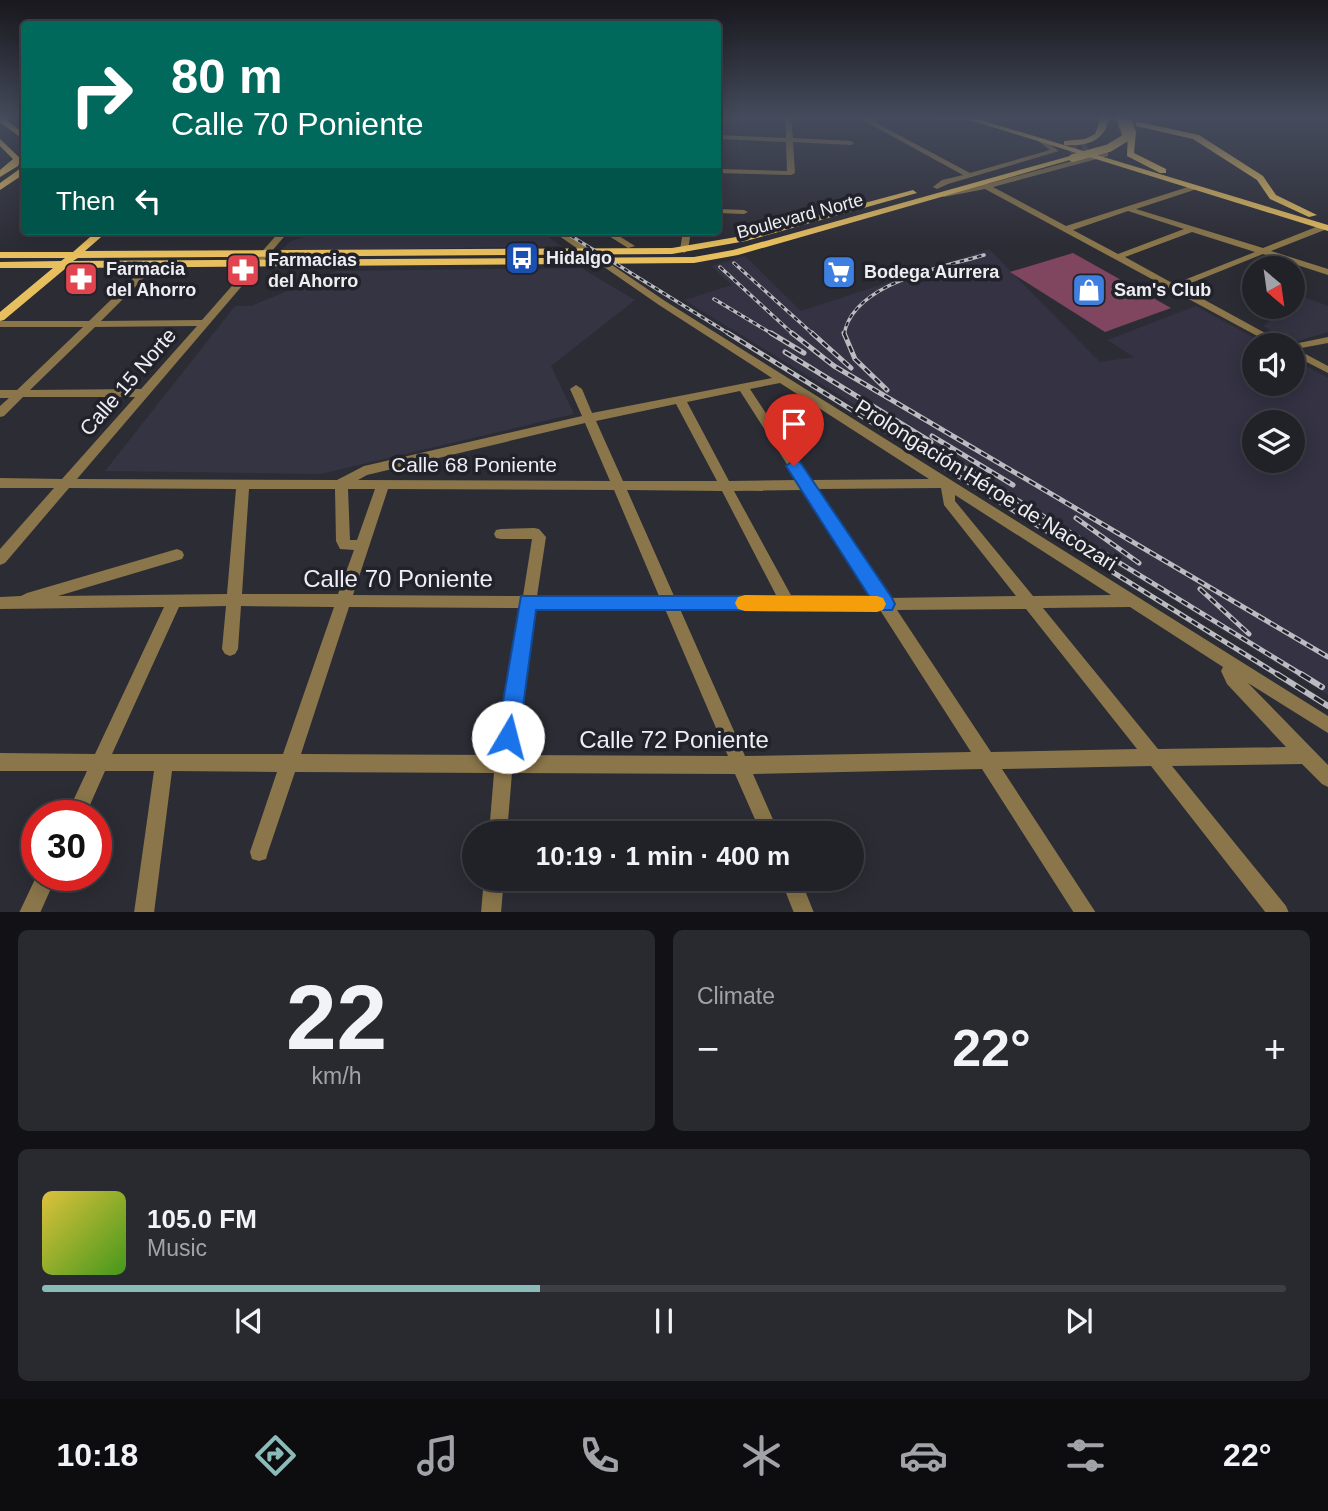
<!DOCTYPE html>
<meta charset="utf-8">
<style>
:root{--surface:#212128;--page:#292930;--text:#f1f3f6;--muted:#a2a3a8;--line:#3e3e45;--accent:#8bbbb9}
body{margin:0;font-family:Helvetica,sans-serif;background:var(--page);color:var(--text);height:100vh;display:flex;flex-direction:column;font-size:26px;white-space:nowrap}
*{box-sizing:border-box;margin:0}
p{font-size:23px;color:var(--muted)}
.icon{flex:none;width:38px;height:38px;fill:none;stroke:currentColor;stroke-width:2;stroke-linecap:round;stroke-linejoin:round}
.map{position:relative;height:912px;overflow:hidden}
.details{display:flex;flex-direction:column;gap:18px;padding:18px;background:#121216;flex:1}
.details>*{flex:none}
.banner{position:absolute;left:21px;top:21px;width:700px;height:214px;border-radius:7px;box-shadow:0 4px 18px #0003,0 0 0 2px var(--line);background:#00695c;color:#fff;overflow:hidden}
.needle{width:46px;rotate:151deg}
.controls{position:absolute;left:1242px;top:256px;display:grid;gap:14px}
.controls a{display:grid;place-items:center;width:63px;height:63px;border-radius:50%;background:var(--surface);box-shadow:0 4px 18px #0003,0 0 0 2px var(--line);font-size:35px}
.speed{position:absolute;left:21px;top:800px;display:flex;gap:14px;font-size:35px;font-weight:700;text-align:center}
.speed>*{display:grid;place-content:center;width:91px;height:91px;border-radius:50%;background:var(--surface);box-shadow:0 4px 18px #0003,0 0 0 2px var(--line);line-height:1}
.speed .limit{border:10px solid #d22;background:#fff;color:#111}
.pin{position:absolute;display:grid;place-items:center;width:60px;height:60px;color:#fff;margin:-72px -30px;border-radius:50% 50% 50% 0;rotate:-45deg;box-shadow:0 0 7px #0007}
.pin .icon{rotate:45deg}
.me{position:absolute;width:77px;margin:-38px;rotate:8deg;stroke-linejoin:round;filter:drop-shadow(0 0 5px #0008)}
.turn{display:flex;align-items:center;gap:24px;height:147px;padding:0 35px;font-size:32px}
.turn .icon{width:91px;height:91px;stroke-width:2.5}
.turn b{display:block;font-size:49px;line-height:60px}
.then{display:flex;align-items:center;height:66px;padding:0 35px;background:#0003;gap:14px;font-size:26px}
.big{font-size:52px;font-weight:700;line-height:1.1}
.details .widget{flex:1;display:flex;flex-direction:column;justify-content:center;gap:10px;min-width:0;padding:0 24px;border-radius:10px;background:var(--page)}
.details .dial{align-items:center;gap:0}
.dial b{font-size:91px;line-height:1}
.song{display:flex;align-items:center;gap:21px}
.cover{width:84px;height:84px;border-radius:10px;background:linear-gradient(135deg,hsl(50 70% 55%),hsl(100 70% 35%))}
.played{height:7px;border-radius:4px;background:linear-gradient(90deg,var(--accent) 40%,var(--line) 40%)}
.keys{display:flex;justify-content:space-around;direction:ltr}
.heat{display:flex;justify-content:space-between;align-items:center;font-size:38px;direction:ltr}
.details .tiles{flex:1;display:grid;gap:18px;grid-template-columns:1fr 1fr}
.widget:last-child{grid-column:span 2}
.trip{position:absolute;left:462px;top:821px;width:402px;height:70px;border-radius:35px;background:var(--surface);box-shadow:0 4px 18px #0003,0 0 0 2px var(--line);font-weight:700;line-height:70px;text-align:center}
.dock{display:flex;height:112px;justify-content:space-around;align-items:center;background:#0d0d10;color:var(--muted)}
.dock .icon{width:49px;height:49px}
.dock .current{color:var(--accent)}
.dock b{font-size:32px;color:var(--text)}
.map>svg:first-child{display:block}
.built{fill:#353443}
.industrial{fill:#343243;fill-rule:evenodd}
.building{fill:#804660}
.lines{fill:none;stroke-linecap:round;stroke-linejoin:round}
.major-tunnel{stroke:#494951;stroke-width:8;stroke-dasharray:8 4.5;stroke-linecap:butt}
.minor{fill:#8a764a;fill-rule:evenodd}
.major{fill:#e8bf5e;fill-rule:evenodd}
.rail-far2-casing{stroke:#bbbbc1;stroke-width:3.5}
.rail-far1-casing{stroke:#bbbbc1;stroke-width:5}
.rail-casing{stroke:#bbbbc1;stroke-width:6}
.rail-far2{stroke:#22222b;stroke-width:2;stroke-dasharray:4.5;stroke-linecap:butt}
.rail-far1{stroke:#22222b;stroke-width:2.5;stroke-dasharray:7;stroke-linecap:butt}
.rail{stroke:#22222b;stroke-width:3.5;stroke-dasharray:11;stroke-linecap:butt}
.major-bridge{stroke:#e8bf5e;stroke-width:8}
.route{fill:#1a73e8;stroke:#114b97;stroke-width:2}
.slow{fill:#f59e0b}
.labels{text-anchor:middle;stroke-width:7;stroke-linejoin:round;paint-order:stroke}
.far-street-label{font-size:18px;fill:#ededf2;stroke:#22222b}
.far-poi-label{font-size:18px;font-weight:bold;fill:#ededf2;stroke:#22222b;text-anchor:start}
.street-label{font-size:21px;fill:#ededf2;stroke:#22222b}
.near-street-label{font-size:24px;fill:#ededf2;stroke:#22222b}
</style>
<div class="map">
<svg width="1328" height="913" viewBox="0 0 1328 913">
<rect width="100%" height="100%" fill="#2c2c35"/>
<!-- built -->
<path class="built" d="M323 231H540L561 246 280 251 291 241Z
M581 268 635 300 551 366 574 414 321 474 105 471 235 306H251L336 271Z
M1299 295 1328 306V332L1291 343 1263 326 1286 306H1293V300Z"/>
<!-- industrial -->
<path class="industrial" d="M989 249 1100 362 1134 357 1107 340 1196 306 1267 345H1255V383H1293V359L1328 378V695L684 300 732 285 711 266 745 256 801 311ZM1255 422H1293V460H1255Z"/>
<!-- building -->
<path class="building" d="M1073 253 1171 308 1105 332 1010 272Z"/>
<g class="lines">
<!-- major-tunnel -->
<path class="major-tunnel" d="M1117 126 1139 124
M1070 151 1087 146"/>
<!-- minor -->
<path class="minor" d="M785 117H791L793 138 851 141 854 143 851 145 793 142 795 173 791 175 718 173V169L787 171 786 142 718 139V135L786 138Z
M857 117H865L970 173 1050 150 1038 141 1037 140 1040 138 1059 151 948 184 937 189 933 187 942 180 963 175Z
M921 117H971L972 118 969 120 924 119Z
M1105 152H1108V156L993 187 1066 226 1191 186 1195 188 1194 190 1136 209 1263 248 1321 225H1327V229L1271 251 1328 269V275L1263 254 1181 287 1287 345H1274L985 189 944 197 940 195 979 186 978 182 987 184ZM1128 211 1184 229 1118 254 1073 230ZM1192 232 1255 252 1174 284 1125 257Z
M718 209 744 210 748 212 744 214 718 213Z
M280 231H289L77 479 337 480 364 466 582 416 570 389 576 385 582 389 592 413 772 378 659 305 552 231H562L665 301 1328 716V733L1248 683 1328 765V787L1322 784 1302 764 1172 766 1286 906 1289 913H1266L1151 766 1002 769 1096 913H1074L982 769 753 774 779 833H761L735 774 512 773 507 833H489L494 773 295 772 268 852 266 859 259 861 252 859 250 852 277 772 172 771 154 913H134L154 771H105L85 816H66L87 771H0V753L95 754 164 607 0 609V597L21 596 27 593 177 549 182 551 184 555 182 559 58 596 227 594 236 489 69 488 5 563 0 565V549L54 488H0V478L62 479 135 397H23L4 416 0 417V406L9 398H0V390H17L83 327H0V321H89L149 263H155V267L101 321 202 320ZM197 326 141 389 30 390 95 327ZM780 383 929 479 810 480 750 389ZM740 391 797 480 729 481 687 402ZM676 404 717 481H623L596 421ZM585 423 610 481 358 480 367 475ZM941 488 944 505 1016 596 888 598 817 489ZM249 489H335L336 541 340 549 354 550 338 594H242ZM348 489H375L357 540H350ZM388 489 614 490 659 596H537L546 537 539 529 534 528 501 529 496 530 494 534 496 538 501 539H532L523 596 353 595ZM627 490 722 491 777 597 674 596ZM803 490 872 598 792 597 734 491ZM955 495 1111 595 1033 596 955 501ZM226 606 222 649 225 654 230 656 235 654 238 649 241 606 334 607 283 754H112L179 607ZM349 607 521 608 497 755 301 754ZM1130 607 1223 667 1221 671 1227 684 1286 747 1158 749 1043 608ZM535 608 665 609 728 756 514 755ZM680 609 880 610 971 752 745 756ZM1026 609 1137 749 991 752 897 610Z
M601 231H611L635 246 628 248Z
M683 231H691L688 250 684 253 680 250Z
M1328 337V343L1296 349 1328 366V373L1293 355V345H1289Z
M37 875H57L40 913H19Z
M484 878H504L501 913H481Z
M780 878H800L814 913H794Z"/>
<!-- major -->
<path class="major" d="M0 117H3L24 134V140L0 122Z
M960 117H971L1328 225V231Z
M1101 117H1109C1106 141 1086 147 1064 145V141L1085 139 1095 134Z
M1122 117H1130L1136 132 1134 153 1166 169V173H1160L1127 156 1128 132Z
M1139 122 1199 135 1263 176 1276 195 1317 215 1309 217 1270 199 1257 180 1193 139 1136 126V122Z
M0 139 21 159 18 166 0 177V170L13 159 0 146Z
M1070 156 1077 158 738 255 694 263 66 268 4 320 0 321V312L53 268H0V262L61 261 65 258H0V252H73L97 231H108L85 251 672 248 742 236 913 190 917 193 746 241 672 254 78 258 73 261 694 257 733 250Z
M21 168H24V174L0 190V183Z"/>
<!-- rail-far2 casing -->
<g class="rail-far2-casing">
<path id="rail-far2" d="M563 231 731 335
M734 263 814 335
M720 267 794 335
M714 299 774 335
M844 335C852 283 941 268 984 255"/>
</g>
<!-- rail-far1 casing -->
<g class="rail-far1-casing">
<path id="rail-far1" d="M728 333 1280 676
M771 333 804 353
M792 333 834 366 1328 657
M812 333 851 368
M844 333 855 359 887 390
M785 352 931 442
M932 436 1013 485
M919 440 1304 676
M1076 518 1139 563
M1200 589 1249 634"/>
</g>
<!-- rail casing -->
<g class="rail-casing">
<path id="rail" d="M1277 674 1328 706
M1301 674 1322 687"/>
</g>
<!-- rail-far2 -->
<use href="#rail-far2" class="rail-far2"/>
<!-- rail-far1 -->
<use href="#rail-far1" class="rail-far1"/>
<!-- rail -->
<use href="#rail" class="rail"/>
<!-- major-bridge -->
<path class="major-bridge" d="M1073 158 1109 148 1127 137 1120 117"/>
</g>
<!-- sky -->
<linearGradient id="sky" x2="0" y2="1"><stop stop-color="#18181d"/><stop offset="0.48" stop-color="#454b5c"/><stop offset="1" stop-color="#454b5c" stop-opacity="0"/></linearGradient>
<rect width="1328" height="245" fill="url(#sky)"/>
<!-- route -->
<path class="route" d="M794 460 800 462 892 598 895 604 892 610H536L519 737 516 745 508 748 500 745 497 737 521 596H869L786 466Z"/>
<!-- slow -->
<path class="slow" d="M745 595 877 596 883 598 886 604 883 610 877 612 745 611 738 609 735 603 738 597Z"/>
<!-- icons -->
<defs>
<g id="bus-square" transform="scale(1.75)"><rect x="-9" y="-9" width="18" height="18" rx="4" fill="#1a4fb4" stroke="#22222b"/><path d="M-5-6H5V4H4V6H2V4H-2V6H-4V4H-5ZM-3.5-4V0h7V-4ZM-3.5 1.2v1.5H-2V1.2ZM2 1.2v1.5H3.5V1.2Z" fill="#fff"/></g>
<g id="pharmacy-square" transform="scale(1.75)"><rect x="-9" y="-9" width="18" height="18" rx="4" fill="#e0444e" stroke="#22222b"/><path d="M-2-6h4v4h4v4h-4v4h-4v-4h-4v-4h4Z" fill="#fff"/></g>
<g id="supermarket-square" transform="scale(1.75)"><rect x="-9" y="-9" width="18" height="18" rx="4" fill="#3f7fe0" stroke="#22222b"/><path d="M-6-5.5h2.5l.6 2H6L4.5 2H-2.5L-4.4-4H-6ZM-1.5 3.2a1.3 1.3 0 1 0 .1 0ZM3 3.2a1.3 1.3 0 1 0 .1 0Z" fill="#fff"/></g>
<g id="shop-square" transform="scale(1.75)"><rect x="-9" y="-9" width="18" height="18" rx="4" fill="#3f7fe0" stroke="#22222b"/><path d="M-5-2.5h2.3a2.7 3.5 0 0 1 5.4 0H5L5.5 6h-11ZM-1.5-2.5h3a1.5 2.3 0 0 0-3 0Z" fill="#fff"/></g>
</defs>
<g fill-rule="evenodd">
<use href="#bus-square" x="522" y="258"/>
<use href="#pharmacy-square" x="243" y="270"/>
<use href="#supermarket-square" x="839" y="272"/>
<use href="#pharmacy-square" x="81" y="279"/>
<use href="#shop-square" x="1089" y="290"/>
</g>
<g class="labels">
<!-- far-street labels -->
<g class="far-street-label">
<text transform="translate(800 216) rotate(-15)" y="6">Boulevard Norte</text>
</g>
<!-- far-poi labels -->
<g class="far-poi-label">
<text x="546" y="264">Hidalgo</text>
<text x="268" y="266">Farmacias<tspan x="268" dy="21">del Ahorro</tspan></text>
<text x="106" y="275">Farmacia<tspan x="106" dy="21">del Ahorro</tspan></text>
<text x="864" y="278">Bodega Aurrera</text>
<text x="1114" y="296">Sam's Club</text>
</g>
<!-- street labels -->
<g class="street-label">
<text transform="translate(128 382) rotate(-49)" y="7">Calle 15 Norte</text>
<text x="474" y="472">Calle 68 Poniente</text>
<text transform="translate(986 485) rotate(32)" y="7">Prolongación Héroe de Nacozari</text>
</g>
<!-- near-street labels -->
<g class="near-street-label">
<text x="398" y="587">Calle 70 Poniente</text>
<text x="674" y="748">Calle 72 Poniente</text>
</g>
</g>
</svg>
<div class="controls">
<a><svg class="needle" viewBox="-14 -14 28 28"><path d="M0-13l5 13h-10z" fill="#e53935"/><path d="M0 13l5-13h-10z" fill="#a2a3a8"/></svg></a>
<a><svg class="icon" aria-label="sound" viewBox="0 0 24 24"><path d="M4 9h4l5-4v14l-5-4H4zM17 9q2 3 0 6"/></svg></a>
<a><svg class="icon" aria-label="layers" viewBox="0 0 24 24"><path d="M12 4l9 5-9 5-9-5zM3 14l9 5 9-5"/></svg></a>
</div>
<div class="speed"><div class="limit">30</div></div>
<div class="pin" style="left:794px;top:466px;background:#d93025"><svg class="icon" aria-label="arrive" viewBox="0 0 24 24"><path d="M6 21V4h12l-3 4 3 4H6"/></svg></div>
<svg class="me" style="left:508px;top:737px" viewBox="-20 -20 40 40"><circle r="19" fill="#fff"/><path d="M0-13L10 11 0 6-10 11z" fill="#1a73e8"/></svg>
<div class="trip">10:19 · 1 min · 400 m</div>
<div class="banner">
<div class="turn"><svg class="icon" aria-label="right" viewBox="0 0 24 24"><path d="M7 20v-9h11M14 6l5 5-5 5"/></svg><div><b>80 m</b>Calle 70 Poniente</div></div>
<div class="then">Then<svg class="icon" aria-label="left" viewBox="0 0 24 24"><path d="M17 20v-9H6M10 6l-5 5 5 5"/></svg></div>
</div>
</div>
<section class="details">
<div class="tiles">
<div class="widget dial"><b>22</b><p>km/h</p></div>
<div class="widget"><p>Climate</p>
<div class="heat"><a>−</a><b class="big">22°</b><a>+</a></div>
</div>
<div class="widget">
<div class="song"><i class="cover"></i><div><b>105.0 FM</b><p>Music</p></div></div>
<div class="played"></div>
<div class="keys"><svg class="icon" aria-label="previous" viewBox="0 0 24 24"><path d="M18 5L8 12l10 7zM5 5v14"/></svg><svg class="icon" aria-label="pause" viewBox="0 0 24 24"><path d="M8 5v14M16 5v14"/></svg><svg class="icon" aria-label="next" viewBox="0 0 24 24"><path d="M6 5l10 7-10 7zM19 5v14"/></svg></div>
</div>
</div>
</section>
<nav class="dock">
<b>10:18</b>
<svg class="icon current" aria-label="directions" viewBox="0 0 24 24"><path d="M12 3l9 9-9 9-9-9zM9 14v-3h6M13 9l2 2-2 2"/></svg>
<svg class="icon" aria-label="music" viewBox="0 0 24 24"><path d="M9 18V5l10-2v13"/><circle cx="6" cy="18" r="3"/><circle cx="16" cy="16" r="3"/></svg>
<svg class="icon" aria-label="phone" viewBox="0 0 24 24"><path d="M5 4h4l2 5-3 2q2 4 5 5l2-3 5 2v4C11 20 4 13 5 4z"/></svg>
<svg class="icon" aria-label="climate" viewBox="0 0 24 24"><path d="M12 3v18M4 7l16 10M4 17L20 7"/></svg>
<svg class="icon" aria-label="car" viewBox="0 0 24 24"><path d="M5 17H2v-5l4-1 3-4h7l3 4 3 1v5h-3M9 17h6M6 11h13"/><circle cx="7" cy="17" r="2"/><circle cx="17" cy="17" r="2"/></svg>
<svg class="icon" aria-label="filters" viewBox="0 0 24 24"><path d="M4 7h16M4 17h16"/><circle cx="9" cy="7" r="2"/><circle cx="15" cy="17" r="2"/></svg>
<b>22°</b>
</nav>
